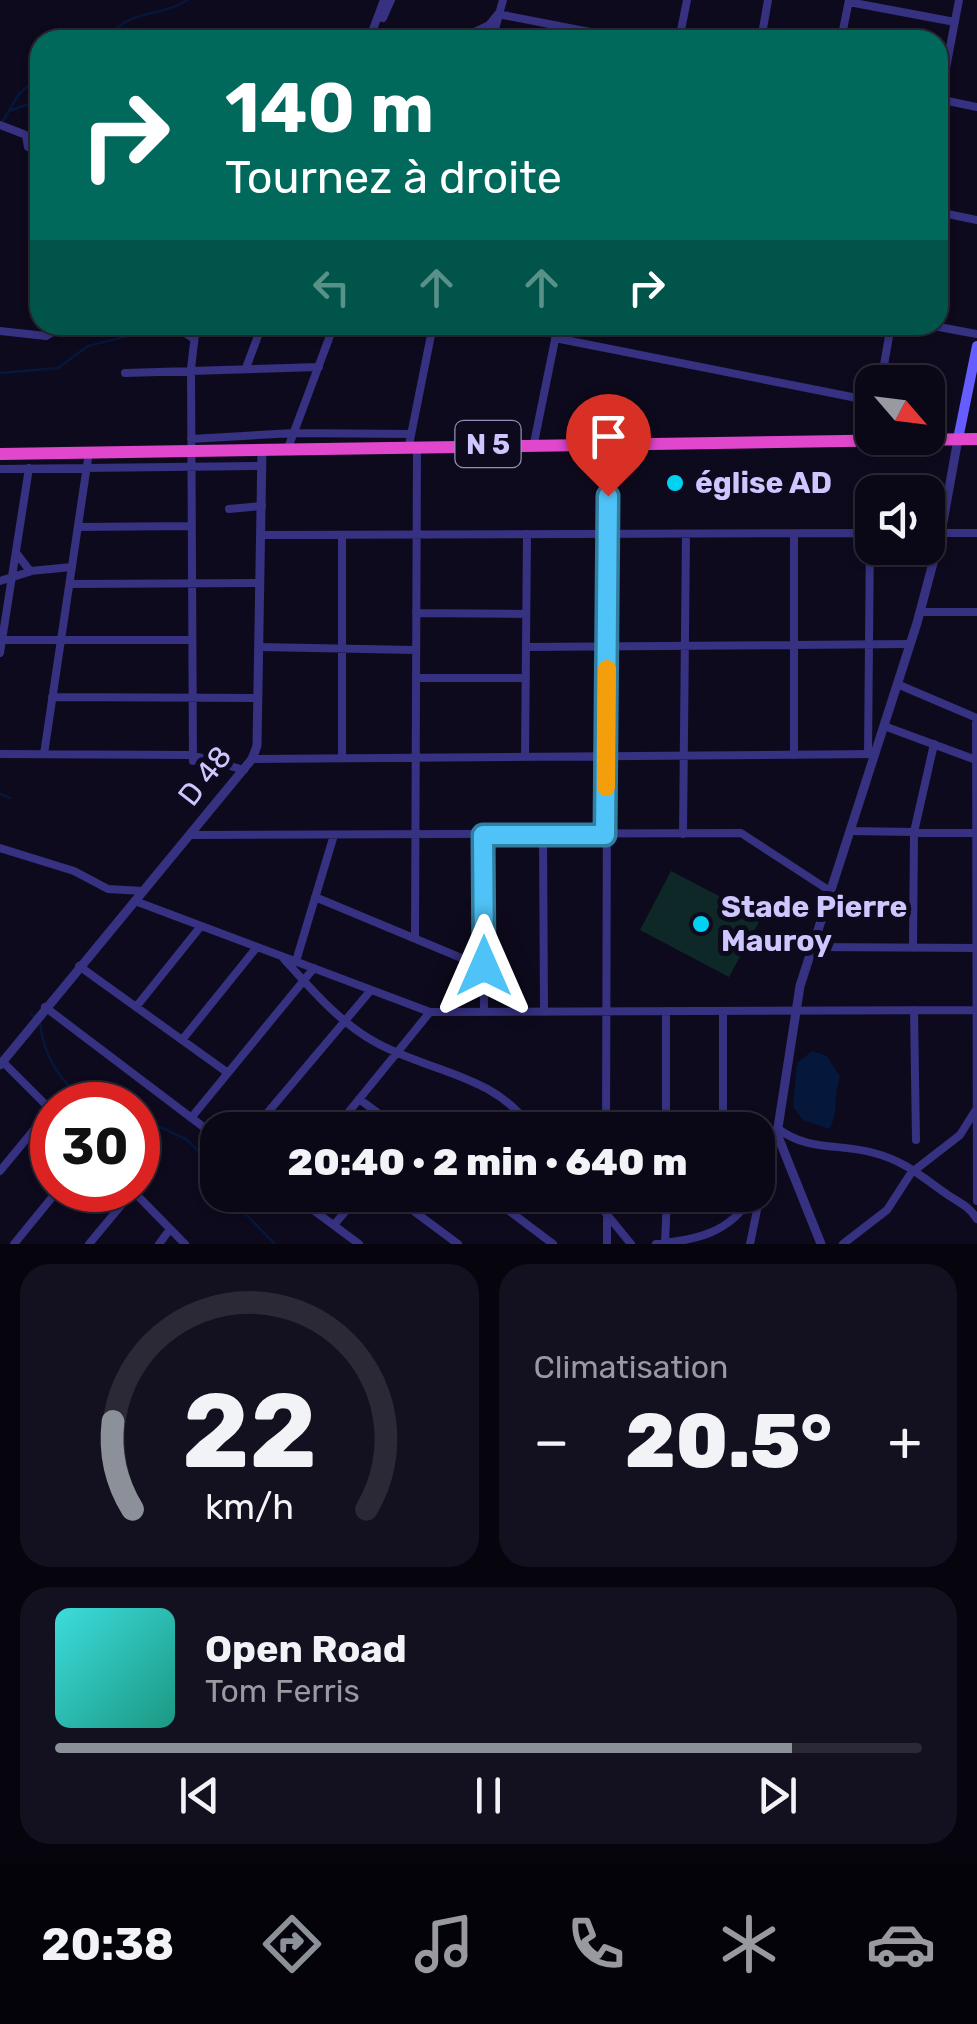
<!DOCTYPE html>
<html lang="fr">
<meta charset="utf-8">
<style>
:root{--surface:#0a0816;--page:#13111f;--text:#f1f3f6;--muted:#999aa1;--line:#2a2935;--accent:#8c9099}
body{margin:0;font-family:Rubik,sans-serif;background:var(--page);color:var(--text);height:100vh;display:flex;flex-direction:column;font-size:38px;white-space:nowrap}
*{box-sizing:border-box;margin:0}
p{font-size:32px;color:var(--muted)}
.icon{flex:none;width:55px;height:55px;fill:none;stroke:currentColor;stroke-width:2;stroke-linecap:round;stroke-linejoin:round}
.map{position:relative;height:1244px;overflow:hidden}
.drawer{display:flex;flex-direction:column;gap:20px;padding:20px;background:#06040c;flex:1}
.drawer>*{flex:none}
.banner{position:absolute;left:30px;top:30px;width:918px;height:305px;border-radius:30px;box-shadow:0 2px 8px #0004,0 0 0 2px var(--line);background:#00695c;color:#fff;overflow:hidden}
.needle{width:65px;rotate:118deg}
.tools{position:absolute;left:855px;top:365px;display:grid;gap:20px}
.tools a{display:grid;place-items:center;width:90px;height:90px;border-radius:20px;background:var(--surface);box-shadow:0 2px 8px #0004,0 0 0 2px var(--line);font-size:50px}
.speed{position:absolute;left:30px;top:1082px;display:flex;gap:20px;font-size:50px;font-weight:700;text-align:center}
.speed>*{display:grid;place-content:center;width:130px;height:130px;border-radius:50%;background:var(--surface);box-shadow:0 2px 8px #0004,0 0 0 2px var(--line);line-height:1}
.speed .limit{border:15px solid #d22;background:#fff;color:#111}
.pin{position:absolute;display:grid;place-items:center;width:85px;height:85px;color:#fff;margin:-102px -42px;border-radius:50% 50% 50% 0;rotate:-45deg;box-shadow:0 0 10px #0007}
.pin .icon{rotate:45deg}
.me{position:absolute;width:110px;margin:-55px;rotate:0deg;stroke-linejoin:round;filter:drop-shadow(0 0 8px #0008)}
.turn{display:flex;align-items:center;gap:35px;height:210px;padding:0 30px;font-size:45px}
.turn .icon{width:130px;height:130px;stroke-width:2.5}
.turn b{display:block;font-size:70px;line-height:85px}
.lanes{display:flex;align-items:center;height:95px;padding:0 30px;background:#0003;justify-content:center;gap:50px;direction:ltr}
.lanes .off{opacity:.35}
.big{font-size:75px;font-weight:800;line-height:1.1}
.drawer .card{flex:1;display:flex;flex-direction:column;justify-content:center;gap:15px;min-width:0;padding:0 35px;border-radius:30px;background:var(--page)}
.drawer .dial{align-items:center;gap:0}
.dial svg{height:260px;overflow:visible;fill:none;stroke:var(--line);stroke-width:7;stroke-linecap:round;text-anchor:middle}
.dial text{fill:var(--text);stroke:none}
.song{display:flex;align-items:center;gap:30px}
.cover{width:120px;height:120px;border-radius:15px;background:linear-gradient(135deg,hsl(180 70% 55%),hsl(170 70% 35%))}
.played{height:10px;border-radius:5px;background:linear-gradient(90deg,var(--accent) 85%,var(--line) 85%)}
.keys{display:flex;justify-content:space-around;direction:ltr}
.heat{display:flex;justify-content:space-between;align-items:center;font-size:55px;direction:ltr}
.drawer .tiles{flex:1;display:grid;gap:20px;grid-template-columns:1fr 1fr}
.card:last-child{grid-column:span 2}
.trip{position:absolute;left:200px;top:1112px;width:575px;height:100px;border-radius:30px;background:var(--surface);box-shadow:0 2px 8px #0004,0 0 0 2px var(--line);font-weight:800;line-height:100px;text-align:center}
.dock{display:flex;height:160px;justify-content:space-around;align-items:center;background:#040309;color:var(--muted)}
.dock .icon{width:70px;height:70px}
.dock .active{color:var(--accent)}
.dock b{font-size:45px;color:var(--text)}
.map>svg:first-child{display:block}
.green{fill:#0d2827}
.water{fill:#05173b}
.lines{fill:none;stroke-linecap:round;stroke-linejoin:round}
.stream{stroke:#05173b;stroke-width:2.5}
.minor{stroke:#363180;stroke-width:8}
.tertiary{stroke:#363180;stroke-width:9}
.secondary{stroke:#655dff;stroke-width:10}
.trunk{stroke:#e047cc;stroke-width:12}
.route-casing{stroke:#337fa1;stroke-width:25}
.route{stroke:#4fc3f7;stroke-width:18}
.slow{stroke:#f59e0b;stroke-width:18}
.poi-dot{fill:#00d3f1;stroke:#0e0a1d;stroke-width:4}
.labels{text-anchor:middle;stroke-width:10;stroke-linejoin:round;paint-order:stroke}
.shield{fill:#0e0a1d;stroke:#948ebb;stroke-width:2.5}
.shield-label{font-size:28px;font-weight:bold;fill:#cec6ff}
.poi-label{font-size:30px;font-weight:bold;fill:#cec6ff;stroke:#0e0a1d;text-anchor:start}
.street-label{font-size:30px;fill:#cec6ff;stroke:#0e0a1d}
</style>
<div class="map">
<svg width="977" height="1244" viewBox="0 0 977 1244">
<rect width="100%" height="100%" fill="#0e0a1d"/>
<!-- green -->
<path class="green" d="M671 871 761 918 729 977 640 930Z"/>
<!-- water -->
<path class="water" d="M812 1051 827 1056 840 1077C833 1095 839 1115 829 1129L803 1120 793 1107 797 1063Z"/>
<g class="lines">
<!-- stream -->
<path class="stream" d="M104 40C134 6 157 19 188 0
M9 111 40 100
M1 124 19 94 40 75
M0 373 58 368 88 346 161 328
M0 794 10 798
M31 1014 40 1022C43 1057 62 1084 90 1105
M138 1117 186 1139 218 1170
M227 1195 275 1244"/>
<!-- minor -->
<path class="minor" d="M849 2 955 22
M383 18 391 0
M369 40 384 0
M427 40V32
M441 40 443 37
M457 40 489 25 498 14 631 40
M492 40 503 0
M679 40 687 0
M761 40 768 0
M841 40 849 0
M938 99 977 107
M938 110 959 0
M0 125 26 135 28 147 40 149
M938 212 977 220
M173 325 194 339
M928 325 977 334
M0 331 46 336 65 325
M555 338 872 401
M246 368 262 325
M125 373 319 367
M881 382 891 325
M191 439 294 433 411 434
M870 439 872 427
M534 443 558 325
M409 445 433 325
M288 448 334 325
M0 469 262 466
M229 509 262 506
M78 527 192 526
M928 533H977
M794 534V755
M261 535 872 533
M17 554 30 571 72 567
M0 581 29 572
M70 584 260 583
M920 612H977
M416 613 526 614
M2 640H192
M259 647 416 650
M526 647 910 644
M0 653 29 468
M416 678H526
M897 684 977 718
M52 697 258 698
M976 718 977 1201
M884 726 976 760
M0 754 192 755 244 770
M44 754 89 452
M868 754 870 533
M525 757 527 534
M342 758V535
M252 759 875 754
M193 761 191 369 196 325
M850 831 977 833
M683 834 686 534
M190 835 741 833 830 891
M483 835 484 1012
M543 835 544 1012
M0 848 74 871 108 889 143 891
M315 897 483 967
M135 901 430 1012 977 1010
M415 938 417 448
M812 947 977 948
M913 948 914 832 934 744
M284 959C311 989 339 1022 375 1042 430 1073 494 1073 533 1130
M296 961 334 835
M79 966 228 1073
M45 1007 218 1138
M136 1007 201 926
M914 1010 916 1140
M666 1011V1130
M182 1040 257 947
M3 1062 52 1111
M359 1099 401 1130
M191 1118 314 968
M777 1128C808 1152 840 1143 874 1153 905 1161 922 1177 948 1195 961 1204 968 1205 977 1219
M253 1130 371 990
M334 1130 430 1012
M606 1130 608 445
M723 1130V1011
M758 1166H766L777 1134
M0 1171 51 1109
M132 1190 185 1244
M293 1195 359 1244
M392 1195 458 1244
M488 1195 553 1244
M591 1195 631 1244
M607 1195V1244
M334 1225 359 1195
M14 1244 58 1190
M89 1244 133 1191
M159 1244 170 1229
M656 1244C698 1239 729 1234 753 1195
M665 1244 667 1195
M750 1244 766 1166
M843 1244 887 1210 911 1173 960 1135 975 1111"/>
<!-- tertiary -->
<path class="tertiary" d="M0 1065 252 759 257 746 262 449
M821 1244 777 1134 800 986 917 623 941 533 958 439"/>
<!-- secondary -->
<path class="secondary" d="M958 439 977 346"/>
<!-- trunk -->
<path class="trunk" d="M0 454 977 439"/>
</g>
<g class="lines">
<!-- route casing -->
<g class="route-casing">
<path id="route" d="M484 966 483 835H605L608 496"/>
</g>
<!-- route -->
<use href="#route" class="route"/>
<!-- slow -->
<path class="slow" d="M606 787 607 669"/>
</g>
<!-- markers -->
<g class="poi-dot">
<circle cx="675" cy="483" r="10"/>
<circle cx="701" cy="924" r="10"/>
</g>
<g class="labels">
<!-- shield labels -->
<rect class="shield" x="455.5" y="421" width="65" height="46" rx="8"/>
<g class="shield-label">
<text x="488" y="454">N 5</text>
</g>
<!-- poi labels -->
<g class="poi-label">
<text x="695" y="493">église AD</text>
<text x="721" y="917">Stade Pierre<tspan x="721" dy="34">Mauroy</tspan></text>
</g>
<!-- street labels -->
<g class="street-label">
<text transform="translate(205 776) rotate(-52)" y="10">D 48</text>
</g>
</g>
</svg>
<div class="tools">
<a><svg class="needle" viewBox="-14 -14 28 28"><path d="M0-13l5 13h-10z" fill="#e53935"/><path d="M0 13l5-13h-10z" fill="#999aa1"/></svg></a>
<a><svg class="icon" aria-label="sound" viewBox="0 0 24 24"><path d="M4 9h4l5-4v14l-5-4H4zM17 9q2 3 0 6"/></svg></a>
</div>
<div class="speed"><div class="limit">30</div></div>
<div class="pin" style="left:608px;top:496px;background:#d93025"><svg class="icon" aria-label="arrive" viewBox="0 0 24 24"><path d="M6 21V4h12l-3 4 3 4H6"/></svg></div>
<svg class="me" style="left:484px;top:966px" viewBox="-20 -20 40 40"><path d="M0-17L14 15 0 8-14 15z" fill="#4fc3f7" stroke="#fff" stroke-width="4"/></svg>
<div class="trip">20:40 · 2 min · 640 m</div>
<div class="banner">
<div class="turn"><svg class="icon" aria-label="right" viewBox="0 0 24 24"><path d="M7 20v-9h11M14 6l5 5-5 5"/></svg><div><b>140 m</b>Tournez à droite</div></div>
<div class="lanes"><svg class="icon off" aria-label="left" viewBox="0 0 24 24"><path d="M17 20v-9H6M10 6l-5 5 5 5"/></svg><svg class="icon off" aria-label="ahead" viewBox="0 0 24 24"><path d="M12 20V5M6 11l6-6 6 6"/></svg><svg class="icon off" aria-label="ahead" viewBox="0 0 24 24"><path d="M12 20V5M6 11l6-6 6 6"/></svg><svg class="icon" aria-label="right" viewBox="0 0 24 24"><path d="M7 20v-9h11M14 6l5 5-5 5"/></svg></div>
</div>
</div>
<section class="drawer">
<div class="tiles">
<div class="card dial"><svg viewBox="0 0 100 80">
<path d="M14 69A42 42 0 1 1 86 69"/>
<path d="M14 69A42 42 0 0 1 8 42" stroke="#8c9099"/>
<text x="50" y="56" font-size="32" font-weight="700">22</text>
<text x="50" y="72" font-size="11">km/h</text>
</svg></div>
<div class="card"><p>Climatisation</p>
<div class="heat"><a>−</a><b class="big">20.5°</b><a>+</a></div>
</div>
<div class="card">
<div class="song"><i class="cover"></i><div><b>Open Road</b><p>Tom Ferris</p></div></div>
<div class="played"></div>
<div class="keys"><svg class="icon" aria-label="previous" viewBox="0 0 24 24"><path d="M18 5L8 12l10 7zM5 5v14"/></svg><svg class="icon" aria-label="pause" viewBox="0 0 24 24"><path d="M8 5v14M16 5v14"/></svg><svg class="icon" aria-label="next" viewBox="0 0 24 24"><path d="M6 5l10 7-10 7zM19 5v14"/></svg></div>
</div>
</div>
</section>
<nav class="dock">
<b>20:38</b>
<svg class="icon active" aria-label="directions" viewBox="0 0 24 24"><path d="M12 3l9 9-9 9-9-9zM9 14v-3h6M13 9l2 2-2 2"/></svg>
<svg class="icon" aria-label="music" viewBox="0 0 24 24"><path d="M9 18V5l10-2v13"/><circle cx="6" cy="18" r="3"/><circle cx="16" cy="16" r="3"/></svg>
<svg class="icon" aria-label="phone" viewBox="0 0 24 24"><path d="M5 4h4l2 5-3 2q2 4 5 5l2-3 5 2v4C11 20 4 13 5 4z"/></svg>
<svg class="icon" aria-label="climate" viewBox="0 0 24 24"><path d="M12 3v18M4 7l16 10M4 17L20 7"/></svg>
<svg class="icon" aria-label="car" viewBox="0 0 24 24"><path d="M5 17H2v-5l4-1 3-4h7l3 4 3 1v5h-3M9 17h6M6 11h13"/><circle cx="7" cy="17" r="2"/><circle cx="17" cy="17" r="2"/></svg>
</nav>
